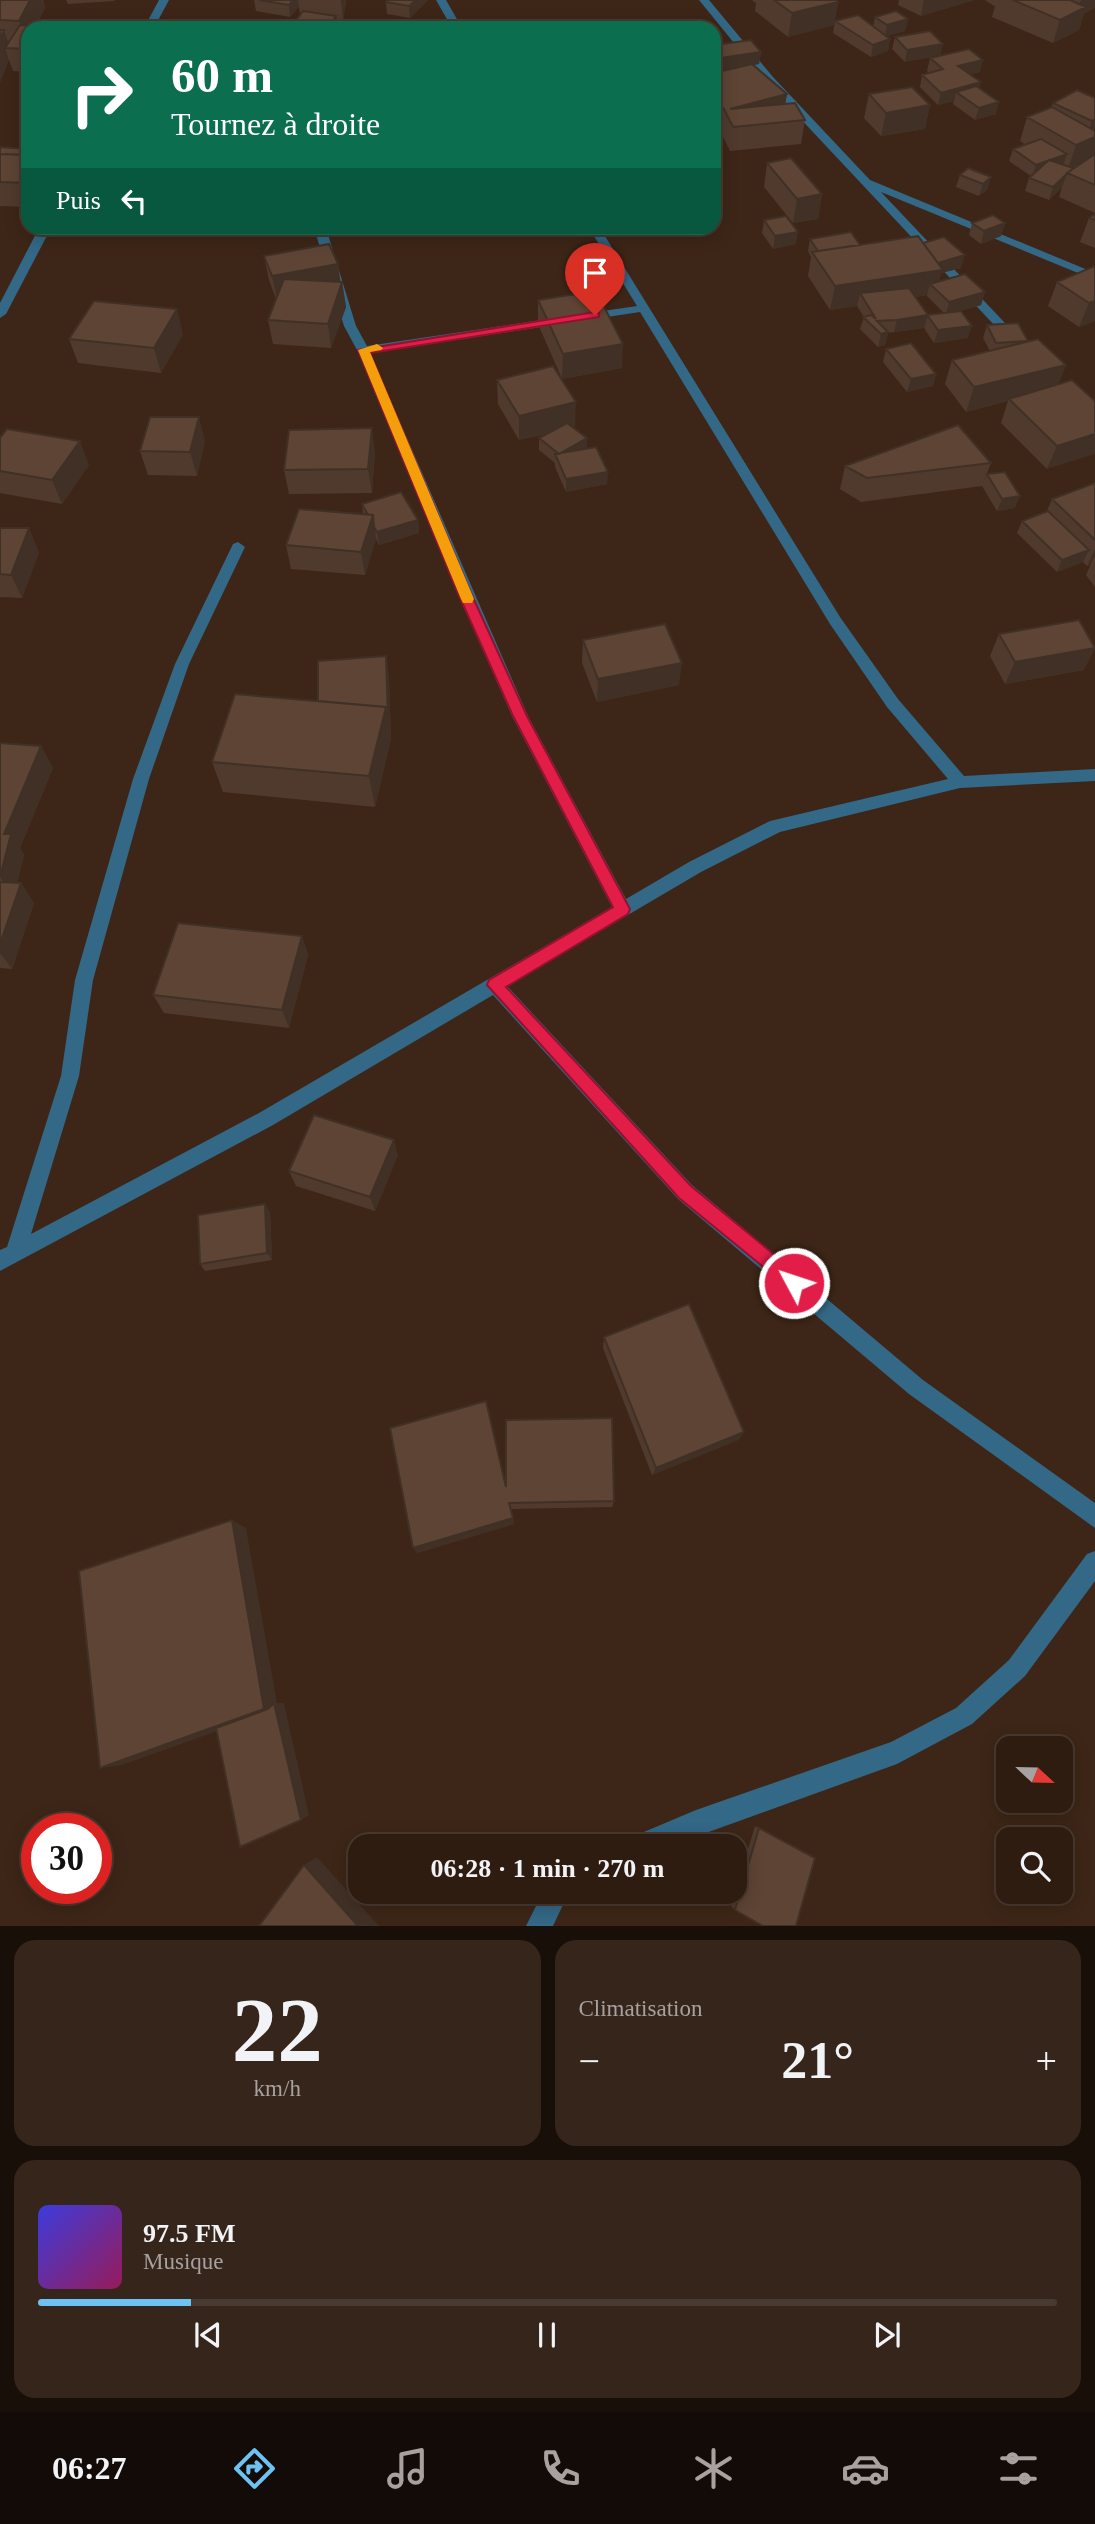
<!DOCTYPE html>
<html lang="fr">
<meta charset="utf-8">
<style>
:root{--surface:#2e1c11;--page:#36251a;--text:#f1f3f6;--muted:#a7a19f;--line:#493a31;--accent:#6ec2f3}
body{margin:0;font-family:Georgia,serif;background:var(--page);color:var(--text);height:100vh;display:flex;flex-direction:column;font-size:26px;white-space:nowrap}
*{box-sizing:border-box;margin:0}
p{font-size:23px;color:var(--muted)}
.icon{flex:none;width:38px;height:38px;fill:none;stroke:currentColor;stroke-width:2;stroke-linecap:round;stroke-linejoin:round}
.map{position:relative;height:1926px;overflow:hidden}
.details{display:flex;flex-direction:column;gap:14px;padding:14px;background:#190f09;flex:1}
.details>*{flex:none}
.top-card{position:absolute;left:21px;top:21px;width:700px;height:214px;border-radius:21px;box-shadow:0 4px 18px #0003,0 0 0 2px var(--line);background:#0b6e4f;color:#fff;overflow:hidden}
.needle{width:46px;rotate:112deg}
.buttons{position:absolute;left:996px;top:1736px;display:grid;gap:14px}
.buttons a{display:grid;place-items:center;width:77px;height:77px;border-radius:14px;background:var(--surface);box-shadow:0 4px 18px #0003,0 0 0 2px var(--line);font-size:35px}
.speed{position:absolute;left:21px;top:1813px;display:flex;gap:14px;font-size:35px;font-weight:700;text-align:center}
.speed>*{display:grid;place-content:center;width:91px;height:91px;border-radius:50%;background:var(--surface);box-shadow:0 4px 18px #0003,0 0 0 2px var(--line);line-height:1}
.speed .limit{border:10px solid #d22;background:#fff;color:#111}
.pin{position:absolute;display:grid;place-items:center;width:60px;height:60px;color:#fff;margin:-72px -30px;border-radius:50% 50% 50% 0;rotate:-45deg;box-shadow:0 0 7px #0007}
.pin .icon{rotate:45deg}
.me{position:absolute;width:77px;margin:-38px;rotate:310deg;stroke-linejoin:round;filter:drop-shadow(0 0 5px #0008)}
.turn{display:flex;align-items:center;gap:24px;height:147px;padding:0 35px;font-size:32px}
.turn .icon{width:91px;height:91px;stroke-width:2.5}
.turn b{display:block;font-size:49px;line-height:60px}
.then{display:flex;align-items:center;height:66px;padding:0 35px;background:#0003;gap:14px;font-size:26px}
.big{font-size:52px;font-weight:700;line-height:1.1}
.details .card{flex:1;display:flex;flex-direction:column;justify-content:center;gap:10px;min-width:0;padding:0 24px;border-radius:21px;background:var(--page)}
.details .dial{align-items:center;gap:0}
.dial b{font-size:91px;line-height:1}
.song{display:flex;align-items:center;gap:21px}
.cover{width:84px;height:84px;border-radius:10px;background:linear-gradient(135deg,hsl(240 70% 55%),hsl(330 70% 35%))}
.played{height:7px;border-radius:4px;background:linear-gradient(90deg,var(--accent) 15%,var(--line) 15%)}
.keys{display:flex;justify-content:space-around;direction:ltr}
.heat{display:flex;justify-content:space-between;align-items:center;font-size:38px;direction:ltr}
.details .tiles{flex:1;display:grid;gap:14px;grid-template-columns:1fr 1fr}
.card:last-child{grid-column:span 2}
.trip{position:absolute;left:348px;top:1834px;width:399px;height:70px;border-radius:21px;background:var(--surface);box-shadow:0 4px 18px #0003,0 0 0 2px var(--line);font-weight:700;line-height:70px;text-align:center}
.menu{display:flex;height:112px;justify-content:space-around;align-items:center;background:#120b07;color:var(--muted)}
.menu .icon{width:49px;height:49px}
.menu .active{color:var(--accent)}
.menu b{font-size:32px;color:var(--text)}
.map>svg:first-child{display:block}
.lines{fill:none;stroke-linecap:round;stroke-linejoin:round}
.street{fill:#336886;fill-rule:evenodd}
.wall{fill:#503a2e;fill-rule:evenodd}
.shaded-wall{fill:#413025}
.building{fill:#5d4435;stroke:#413025;stroke-width:2}
.route{fill:#e11d48;stroke:#92132f;stroke-width:2}
.slow{fill:#f59e0b}
</style>
<div class="map">
<svg width="1095" height="1926" viewBox="0 0 1095 1926">
<rect width="100%" height="100%" fill="#3d2617"/>
<g class="lines">
<!-- street -->
<path class="street" d="M159 0H169L154 28H144Z
M436 0H446L462 28H452Z
M699 0H709L773 77 870 180 1095 273V280L881 192 1022 341 1012 344 765 81Z
M39 228H51L6 314 0 318V303Z
M314 228H326L356 326 367 346 637 306 589 228H600L840 617 898 699 964 776 1095 769V781L960 788 780 832 701 872 507 986 692 1185 923 1380 1095 1503V1528L909 1394 678 1199 493 995 273 1125 0 1271V1250L7 1247 61 1076 75 980 133 779 175 664 233 544 238 542 245 547 189 664 149 779 93 980 79 1076 31 1234 259 1113 612 907 512 716 457 591 357 350 344 326ZM640 312 830 624 887 707 948 779 770 821 689 862 626 899 528 716 370 353Z
M1095 1551V1581L1025 1676 972 1724 897 1764 670 1846H629L632 1837 696 1810 891 1742 956 1708 1009 1660 1087 1554Z
M543 1892H569L553 1926H526Z"/>
</g>
<!-- wall -->
<path class="wall" d="M0 0H56H43L45 8 36 26 28 28V72L13 71 9 60 0 82Z
M66 0H115L114 1 68 4Z
M254 0H346V2L343 20H337L338 28H293V24L300 14 299 7 290 17 256 11Z
M388 0H428L410 18 387 14 386 2Z
M752 0H836L838 2 834 25 788 37 755 11 756 3Z
M899 0H974L921 16 898 5Z
M985 0H1095L1084 14 1079 30 1053 43 992 17 995 6H994Z
M875 17 908 19 905 31 886 36 890 39 888 51 871 57 833 33 835 21 873 27Z
M930 31 905 62 892 49 895 37Z
M714 45 761 52 759 64 753 65 787 94 785 104 805 120 801 144 730 151 721 133 714 126V73L737 67 714 71Z
M930 58 980 72 970 74 996 114 975 120 953 104 954 101 938 105 920 87 922 75 930 73 927 71Z
M28 78V97L23 82Z
M869 94 930 105 925 129 881 136 864 118Z
M1095 98V213L1059 197 1062 187 1049 200 1025 191 1029 178 1031 176 1009 161 1013 149 1026 145 1020 141 1027 117 1051 107 1053 103Z
M0 147 28 149V207L0 206Z
M767 163 822 194 818 219 793 223 764 187Z
M960 175 991 177 987 190 979 196 956 187Z
M1095 214V248L1080 242 1089 218Z
M764 220 796 244 773 249 762 233Z
M972 223H1005L1001 236 981 244 969 235Z
M810 239 860 245 923 243 961 268 941 273 939 281 985 292 981 305 960 311 968 338 934 343 924 328 888 333 885 345 878 347 860 329 864 317 857 306 830 310 808 276 811 257 808 251ZM927 295V296L944 313 928 315 915 297Z
M264 256 338 264 340 282H342L346 307 331 348 273 344 268 320 276 299 269 280Z
M1095 266V321L1079 327 1048 306 1057 282Z
M538 300 622 368 562 379 538 324Z
M987 325 1028 341 1066 365 1058 384 1095 401 1047 469 1001 423 1008 401 966 412 945 384 952 360 990 351 983 338Z
M183 334 161 373 78 363 69 339Z
M886 349 936 374 933 386 907 392 883 362Z
M497 380 575 426 572 427 587 438V449L607 484 566 492 555 467V463L539 450V438L549 433 519 440 498 404Z
M0 438 89 465 62 504 0 493Z
M205 441 197 476 148 475 140 451Z
M375 452 372 493 289 494 284 470Z
M991 463 982 486 861 502 840 489 845 466Z
M987 474 1015 508 997 511 982 486Z
M1095 483V587L1086 575 1091 564 1087 566 1083 562 1057 572 1017 533 1022 521 1047 511 1052 499Z
M362 504 418 520 419 533 379 545 376 539 365 575 291 569 286 545 363 515Z
M0 528 39 552 22 598 0 597Z
M999 634 1084 670 1005 684 990 656Z
M583 640 679 685 597 702 582 663Z
M386 656 389 679 391 739 375 807 223 792 212 762 318 701Z
M0 743 41 746 53 768 20 848 24 855 17 883H21L34 903 12 969 0 968Z
M302 936 308 955 289 1028 164 1013 153 995Z
M398 1155 375 1211 296 1186 289 1171Z
M270 1212 272 1260 205 1271 200 1264Z
M604 1337 744 1432 738 1440 652 1475 603 1348Z
M506 1487 614 1501 612 1507 511 1509 514 1524 417 1553Z
M755 1826 815 1858 735 1910 731 1906Z"/>
<!-- shaded-wall -->
<path class="shaded-wall" d="M30 0H42L45 8 27 44 19 21Z
M293 0H298L299 7 290 17 289 5Z
M341 0H346L343 20Z
M416 0H428L410 18 409 6Z
M924 0H974L921 16Z
M1081 0H1095V8L1084 14 1079 30 1053 43 1060 20 1077 12Z
M838 2 834 25 788 37 792 13Z
M336 16 338 28H327Z
M908 19 905 31 885 37 887 25Z
M4 30 10 48H5L9 60 0 82V40Z
M890 39 888 51 871 57 873 45Z
M943 44 940 56 905 62 907 50Z
M761 52 759 64 714 71V59Z
M983 60 980 72 955 78 958 66Z
M981 82 978 94 956 92 954 101 938 105 941 93Z
M787 94 783 117 730 109Z
M999 102 996 114 975 120 979 108Z
M930 105 925 129 881 136 886 113Z
M1095 119V154L1093 158 1068 169 1076 145 1085 142 1092 121Z
M1067 154 1063 166 1032 177 1036 165Z
M1067 174 1062 187 1049 200 1053 187Z
M991 177 987 190 979 196 983 184Z
M822 194 818 219 793 223 797 199Z
M1005 223 1001 236 981 244 984 231Z
M798 232 796 244 773 249 775 236Z
M965 255 961 268 941 273 937 290 930 284 927 295 867 305 860 293 857 306 830 310 835 286 930 265Z
M338 264 341 286 342 282 346 307 331 348 328 324 277 300 272 276Z
M985 292 981 305 946 315 949 302Z
M1095 301V321L1079 327 1089 303Z
M177 309 183 334 161 373 154 348Z
M928 315 924 328 894 332 897 320Z
M972 326 968 338 934 343 938 330Z
M888 332 885 345 878 347 881 334Z
M623 344 622 368 562 379 563 354Z
M1066 365 1056 389 1009 399 1008 401 966 412 974 387Z
M936 374 933 386 907 392 911 379Z
M576 402 575 426 519 440V416Z
M199 417 205 441 197 476 190 452Z
M372 428 375 452 372 493 368 469Z
M1095 434V454L1047 469 1057 446Z
M587 438V451L559 454Z
M80 441 89 465 62 504 52 480Z
M608 472 607 484 566 492V479Z
M1020 496 1015 508 997 511 1002 499Z
M373 515 376 539 365 575 361 552Z
M418 520 419 533 379 545 377 532Z
M29 528 39 552 22 598 11 575Z
M1095 549V556L1091 564 1087 566Z
M1089 550 1083 562 1057 572 1062 560Z
M1095 648 1084 670 1005 684 1015 662Z
M386 656 389 679 391 739 375 807 369 776Z
M682 663 679 685 597 702 598 679Z
M41 746 53 768 20 848 24 855 14 897 0 877 4 834Z
M21 883 34 903 12 969 0 953V944Z
M302 936 308 955 289 1028 282 1010Z
M394 1140 398 1155 375 1211 370 1197Z
M265 1204 270 1212 272 1260 267 1253Z
M744 1432 738 1440 652 1475 656 1468Z
M513 1518 514 1524 417 1553 413 1548Z
M232 1520 246 1528 277 1703H284L309 1815 301 1820 276 1710 122 1765 100 1768Z
M317 1857 379 1926H358L304 1865Z"/>
<!-- building -->
<path class="building" d="M0 0H30L19 21 0 20Z
M259 0H293L289 5Z
M388 0H416L409 6 386 2Z
M774 0H836L838 2 792 13Z
M1013 0H1070L1086 7 1060 20Z
M303 11 336 16 327 28 293 24Z
M896 11 908 19 887 25 875 17Z
M858 15 890 39 873 45 835 21Z
M242 23V27L241 28H224V24Z
M449 23 451 28H415Z
M673 23 676 28 631 27Z
M20 25 89 27 28 28V49L5 48Z
M193 25 222 27V28H191Z
M241 27H278V28Z
M0 30H4L0 40Z
M930 31 943 44 907 50 895 37Z
M751 40 761 52 714 59V45Z
M969 49 983 60 958 66 981 82 941 93 922 75 943 69 930 58Z
M752 64 787 94 730 109 795 103 805 120 733 127 724 109 714 100V73Z
M976 86 999 102 979 108 956 92Z
M912 87 930 105 886 113 869 94Z
M1077 90 1095 98V119L1092 121 1053 103Z
M1052 107 1095 131V137L1076 145 1027 117Z
M1041 139 1067 154 1036 165 1013 149Z
M0 147 28 149V155L0 154Z
M0 154 28 155V183L0 182Z
M1095 154V185L1067 173Z
M791 158 822 194 797 199 767 163Z
M1049 160 1073 168 1053 187 1029 178Z
M968 168 991 177 983 184 960 175Z
M1095 214V220L1089 218Z
M993 215 1005 223 984 231 972 223Z
M786 216 798 232 775 236 764 220Z
M851 232 860 245 818 251 810 239Z
M918 236 943 270 835 286 812 252Z
M944 237 965 255 938 263 923 243Z
M329 244 338 264 272 276 264 256Z
M1095 266V301L1089 303 1057 282Z
M965 274 985 292 949 302 930 284Z
M284 279 342 282 328 324 268 320Z
M909 288 928 315 897 320 877 321 888 332 881 334 863 317 871 315 876 319 860 293Z
M596 291 623 344 563 354 538 300Z
M94 301 177 309 154 348 69 339Z
M961 311 972 326 938 330 927 315Z
M1018 323 1028 341 996 343 987 325Z
M1038 339 1066 365 974 387 952 360Z
M911 343 936 374 911 379 886 349Z
M553 366 576 402 519 416 497 380Z
M1072 380 1095 401V434L1057 446 1009 399Z
M150 417H199L190 452 140 451Z
M567 423 587 438 559 454 539 438Z
M958 425 991 463 867 478 845 466Z
M372 428 368 469 284 470 289 430Z
M7 429 80 441 52 480 0 471V438Z
M596 447 608 472 566 479 555 454Z
M1005 472 1020 496 1002 499 987 474Z
M1095 483V540L1052 499Z
M401 492 418 520 377 532 374 527 373 515H368L362 504Z
M299 509 373 515 361 552 286 545Z
M1048 511 1089 550 1062 560 1022 521Z
M0 528H29L11 575 0 574Z
M1079 620 1095 648 1015 662 999 634Z
M665 624 682 663 598 679 583 640Z
M386 656 388 717 386 707 318 701V661Z
M235 694 386 707 369 776 212 762Z
M0 743 41 746 4 834H11L0 877Z
M0 882 21 883 0 944Z
M178 923 302 936 282 1010 153 995Z
M314 1115 394 1140 370 1197 289 1171Z
M265 1204 267 1253 200 1264 198 1215Z
M689 1304 744 1432 656 1468 604 1337Z
M486 1401 506 1487V1420L612 1418 614 1501 509 1503 513 1518 413 1548 390 1428Z
M232 1520 264 1709 100 1768 79 1571Z
M274 1703 301 1820 240 1847 216 1728 268 1709Z
M759 1828 815 1858 796 1926H763L735 1910Z
M304 1865 358 1926H259Z"/>
<!-- route -->
<path class="route" d="M595 312 599 313V317L370 353 470 591 527 716 630 909 628 914 506 987 691 1186 800 1276 803 1283 800 1289 794 1292 679 1198 487 985 489 980 613 907 513 716 457 591 358 350Z"/>
<!-- slow -->
<path class="slow" d="M377 344 383 348 381 350 370 352 474 599 472 603H463L461 599 358 350Z"/>
</svg>
<div class="buttons">
<a><svg class="needle" viewBox="-14 -14 28 28"><path d="M0-13l5 13h-10z" fill="#e53935"/><path d="M0 13l5-13h-10z" fill="#a7a19f"/></svg></a>
<a><svg class="icon" aria-label="search" viewBox="0 0 24 24"><circle cx="10" cy="10" r="6"/><path d="M15 15l6 6"/></svg></a>
</div>
<div class="speed"><div class="limit">30</div></div>
<div class="pin" style="left:595px;top:315px;background:#d93025"><svg class="icon" aria-label="arrive" viewBox="0 0 24 24"><path d="M6 21V4h12l-3 4 3 4H6"/></svg></div>
<svg class="me" style="left:794px;top:1283px" viewBox="-20 -20 40 40"><circle r="17" fill="#e11d48" stroke="#fff" stroke-width="3"/><path d="M0-11L8 9 0 5-8 9z" fill="#fff"/></svg>
<div class="trip">06:28 · 1 min · 270 m</div>
<div class="top-card">
<div class="turn"><svg class="icon" aria-label="right" viewBox="0 0 24 24"><path d="M7 20v-9h11M14 6l5 5-5 5"/></svg><div><b>60 m</b>Tournez à droite</div></div>
<div class="then">Puis<svg class="icon" aria-label="left" viewBox="0 0 24 24"><path d="M17 20v-9H6M10 6l-5 5 5 5"/></svg></div>
</div>
</div>
<section class="details">
<div class="tiles">
<div class="card dial"><b>22</b><p>km/h</p></div>
<div class="card"><p>Climatisation</p>
<div class="heat"><a>−</a><b class="big">21°</b><a>+</a></div>
</div>
<div class="card">
<div class="song"><i class="cover"></i><div><b>97.5 FM</b><p>Musique</p></div></div>
<div class="played"></div>
<div class="keys"><svg class="icon" aria-label="previous" viewBox="0 0 24 24"><path d="M18 5L8 12l10 7zM5 5v14"/></svg><svg class="icon" aria-label="pause" viewBox="0 0 24 24"><path d="M8 5v14M16 5v14"/></svg><svg class="icon" aria-label="next" viewBox="0 0 24 24"><path d="M6 5l10 7-10 7zM19 5v14"/></svg></div>
</div>
</div>
</section>
<nav class="menu">
<b>06:27</b>
<svg class="icon active" aria-label="directions" viewBox="0 0 24 24"><path d="M12 3l9 9-9 9-9-9zM9 14v-3h6M13 9l2 2-2 2"/></svg>
<svg class="icon" aria-label="music" viewBox="0 0 24 24"><path d="M9 18V5l10-2v13"/><circle cx="6" cy="18" r="3"/><circle cx="16" cy="16" r="3"/></svg>
<svg class="icon" aria-label="phone" viewBox="0 0 24 24"><path d="M5 4h4l2 5-3 2q2 4 5 5l2-3 5 2v4C11 20 4 13 5 4z"/></svg>
<svg class="icon" aria-label="climate" viewBox="0 0 24 24"><path d="M12 3v18M4 7l16 10M4 17L20 7"/></svg>
<svg class="icon" aria-label="car" viewBox="0 0 24 24"><path d="M5 17H2v-5l4-1 3-4h7l3 4 3 1v5h-3M9 17h6M6 11h13"/><circle cx="7" cy="17" r="2"/><circle cx="17" cy="17" r="2"/></svg>
<svg class="icon" aria-label="filters" viewBox="0 0 24 24"><path d="M4 7h16M4 17h16"/><circle cx="9" cy="7" r="2"/><circle cx="15" cy="17" r="2"/></svg>
</nav>
